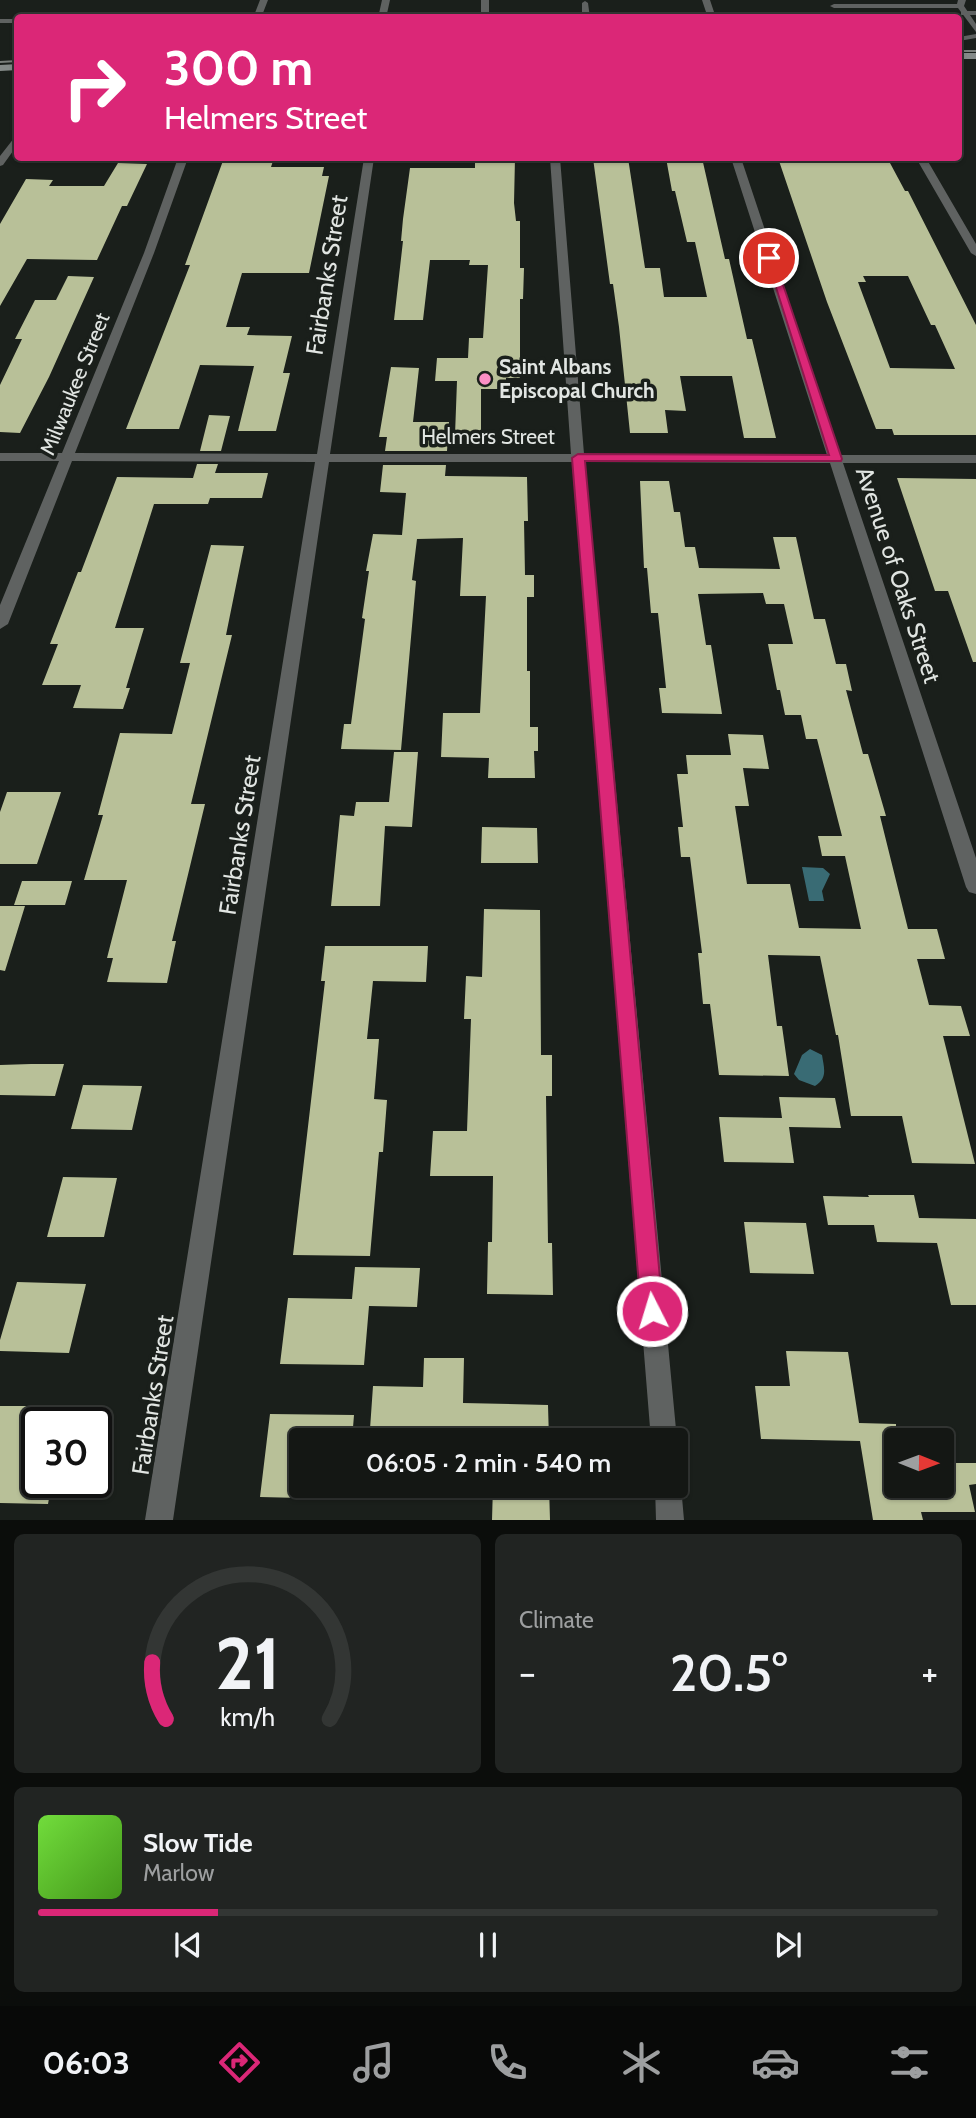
<!DOCTYPE html>
<meta charset="utf-8">
<style>
:root{--surface:#141714;--page:#212422;--text:#f1f3f6;--muted:#9d9fa0;--line:#333634;--accent:#db2777}
body{margin:0;font-family:Cabin,sans-serif;background:var(--page);color:var(--text);height:100vh;display:flex;flex-direction:column;font-size:26px;white-space:nowrap}
*{box-sizing:border-box;margin:0}
p{font-size:23px;color:var(--muted)}
.icon{flex:none;width:38px;height:38px;fill:none;stroke:currentColor;stroke-width:2;stroke-linecap:round;stroke-linejoin:round}
.map{position:relative;height:1520px;overflow:hidden}
.details{display:flex;flex-direction:column;gap:14px;padding:14px;background:#0b0d0b;flex:1}
.details>*{flex:none}
.hud{position:absolute;left:14px;top:14px;width:948px;height:147px;border-radius:7px;box-shadow:0 2px 5px #0004,0 0 0 2px var(--line);background:#db2777;color:#fff;overflow:hidden}
.needle{width:46px;rotate:91deg}
.buttons{position:absolute;left:884px;top:1428px;display:grid;gap:14px}
.buttons a{display:grid;place-items:center;width:70px;height:70px;border-radius:7px;background:var(--surface);box-shadow:0 2px 5px #0004,0 0 0 2px var(--line);font-size:35px}
.speed{position:absolute;left:21px;top:1407px;display:flex;gap:14px;font-size:35px;font-weight:700;text-align:center}
.speed>*{display:grid;place-content:center;width:91px;height:91px;border-radius:50%;background:var(--surface);box-shadow:0 2px 5px #0004,0 0 0 2px var(--line);line-height:1}
.speed .limit{border:4px solid #111;border-radius:10px;background:#fff;color:#111}
.pin{position:absolute;display:grid;place-items:center;width:60px;height:60px;color:#fff;margin:-30px;border:4px solid #fff;border-radius:50%;box-shadow:0 2px 7px #0007}
.me{position:absolute;width:77px;margin:-38px;rotate:355deg;stroke-linejoin:round;filter:drop-shadow(0 0 5px #0008)}
.turn{display:flex;align-items:center;gap:24px;height:147px;padding:0 35px;font-size:32px}
.turn .icon{width:91px;height:91px;stroke-width:2.5}
.turn b{display:block;font-size:49px;line-height:60px}
.big{font-size:52px;font-weight:600;line-height:1.1}
.details .tile{flex:1;display:flex;flex-direction:column;justify-content:center;gap:10px;min-width:0;padding:0 24px;border-radius:10px;background:var(--page)}
.details .dial{align-items:center;gap:0}
.dial svg{height:182px;overflow:visible;fill:none;stroke:var(--line);stroke-width:7;stroke-linecap:round;text-anchor:middle}
.dial text{fill:var(--text);stroke:none}
.song{display:flex;align-items:center;gap:21px}
.cover{width:84px;height:84px;border-radius:10px;background:linear-gradient(135deg,hsl(100 70% 55%),hsl(100 70% 35%))}
.played{height:7px;border-radius:4px;background:linear-gradient(90deg,var(--accent) 20%,var(--line) 20%)}
.keys{display:flex;justify-content:space-around;direction:ltr}
.heat{display:flex;justify-content:space-between;align-items:center;font-size:38px;direction:ltr}
.details .tiles{flex:1;display:grid;gap:14px;grid-template-columns:1fr 1fr}
.tile:last-child{grid-column:span 2}
.trip{position:absolute;left:289px;top:1428px;width:399px;height:70px;border-radius:7px;background:var(--surface);box-shadow:0 2px 5px #0004,0 0 0 2px var(--line);font-weight:600;line-height:70px;text-align:center}
.tab-bar{display:flex;height:112px;justify-content:space-around;align-items:center;background:#080908;color:var(--muted)}
.tab-bar .icon{width:49px;height:49px}
.tab-bar .on{color:var(--accent)}
.tab-bar b{font-size:32px;color:var(--text)}
.map>svg:first-child{display:block}
.water{fill:#396b74}
.building{fill:#b8c098;fill-rule:evenodd}
.lines{fill:none;stroke-linecap:round;stroke-linejoin:round}
.service{fill:#5f6261;fill-rule:evenodd}
.minor{fill:#5f6261;fill-rule:evenodd}
.secondary{fill:#848a88;fill-rule:evenodd}
.tram{stroke:#797e7a;stroke-width:2}
.route{fill:#db2777;stroke:#8e194d;stroke-width:2}
.poi-dot{fill:#fb8fc4;stroke:#1a1f1b;stroke-width:2.5}
.labels{text-anchor:middle;stroke-width:7;stroke-linejoin:round;paint-order:stroke}
.far-poi-label{font-size:21px;font-weight:bold;fill:#e1e5e2;stroke:#1a1f1b;text-anchor:start}
.far-street-label{font-size:21px;fill:#e1e5e2;stroke:#1a1f1b}
.street-label{font-size:24px;fill:#e1e5e2;stroke:#1a1f1b}
</style>
<div class="map">
<svg width="976" height="1520" viewBox="0 0 976 1520">
<rect width="100%" height="100%" fill="#1a1f1b"/>
<!-- water -->
<path class="water" d="M802 867 823 868 830 874 822 891 824 901H809Z
M810 1049 822 1055C824 1068 828 1078 815 1086L799 1080 794 1074 802 1055Z"/>
<!-- building -->
<path class="building" d="M224 158H274L271 167H324L322 176H329L309 273H242L226 327H250L247 335 292 336 283 373H290L276 431H238L254 366 200 365 179 429H126L190 265H185Z
M484 158H515L514 203 516 221H520V268H524L523 299H520V378H506V389H481V436L455 435 457 381H435L437 358H468L469 338H483L488 265H469L470 260H430L423 320H394L403 241H401L403 219 410 168H475V162H484Z
M593 158H628L645 268H660L664 297H707L695 242H687L675 191H672L666 158H702L725 259H729L747 339H752L776 438H744L732 376H680L686 411 665 410 668 433H630L619 327 613 284H610Z
M778 158 857 159 859 163H890L905 191H908L976 325V435H894L892 429H876L827 302ZM863 276H908L931 325H935L955 369 890 368 858 282H866Z
M118 163 147 164 127 206H122L97 260 27 259 0 306V224L26 179 53 180 49 186H104Z
M68 276 94 277 49 377 20 433 0 432V385L22 339H15L35 300H56Z
M391 367 419 368 413 422H449L447 451H385L387 437H379Z
M209 415 230 416 221 451H200Z
M197 464H218L215 473H268L262 498H210L208 504H154L115 628H144L126 688H130L123 709 73 708 81 685H42L58 644H50L78 572H81L117 477 193 478Z
M383 465H446L445 476 527 477 528 521H524L525 575H534V597H527V671H530V727H538V751H534L535 778H488L489 758 441 757 443 713H480L486 596H460L463 538 417 539 412 580 416 581 401 750 341 749 344 724H351L365 619 362 618 369 571H366L373 534 402 535 406 493 380 492Z
M897 478 976 479V662H973L948 591H935Z
M640 481H669L674 512H680L685 547H695L699 568 780 569 773 537H796L814 619H825L836 664H846L852 691 846 690 863 754H868L886 816H880L908 929H937L945 959H917L929 1005 961 1006 970 1036H943L975 1164 912 1163 902 1116H851L838 1035H836L820 956 768 955 777 1026H782L789 1076 719 1075 710 1004H703L698 953H702L690 857H681L678 827H683L677 774H688L686 755H731L728 734 763 735 769 769 743 768 749 806H735L747 884H790L799 928 861 929 845 856H822L818 836H842L817 739H806L801 715H785L780 690H777L768 644H793L784 604H766L763 593 698 594 706 645H711L722 714 662 713 659 688H666L658 613H651L647 568H644Z
M211 545 244 546 226 635H232L191 804H205L172 941H176L167 983 107 982 113 958H107L127 880H84L103 815H98L120 733 172 734 190 663H180Z
M394 752H418L412 827 385 826 380 906H331L340 815 354 816 356 802H389Z
M7 792H61L37 864H0V812Z
M482 827 537 828 538 863H481Z
M22 881H72L65 905H14Z
M0 906H25L5 971 0 970Z
M484 909 540 910 541 1055H552V1096H546L548 1243H552L553 1295 487 1294 488 1242H492L493 1176H430L433 1131H467L471 1019H464L466 976 482 977Z
M325 946H428L426 982 373 981 367 1039H379L374 1099 387 1100 383 1152H379L370 1256 293 1255 325 981H321Z
M31 1064H64L55 1096 0 1095V1065Z
M83 1085 142 1086 132 1130 71 1129Z
M779 1097 835 1098 841 1128 789 1127 794 1163 724 1162 719 1117 782 1118Z
M63 1177 117 1178 104 1237H47Z
M868 1195H914L919 1218 976 1219V1305H951L937 1243 877 1242 874 1225H828L823 1196 869 1197Z
M744 1222 806 1223 814 1274 750 1273Z
M355 1267 420 1268 417 1307 369 1306 364 1365 280 1364 288 1298 352 1299Z
M17 1282 86 1284 69 1353 0 1351V1340Z
M786 1351 848 1352 859 1423 896 1424V1486H942V1463H976V1484L969 1485 975 1512H921L923 1520H873L860 1441 761 1439 755 1386H790Z
M424 1358H464L463 1403 548 1405 549 1440H420V1430L370 1429 373 1386 423 1387Z
M0 1406H37V1482H52L48 1504 0 1503Z
M270 1414 354 1415 352 1440H301V1498L260 1497Z
M493 1486H549L550 1520H492Z"/>
<g class="lines">
<!-- service -->
<path class="service" d="M585 1 588 3 590 18H582V3Z
M961 11H976V15H961Z
M712 15 715 18H687L690 16Z
M976 34V38L959 41V37Z"/>
<!-- minor -->
<path class="minor" d="M260 0H268L261 18H253Z
M382 0H390L386 18H378Z
M481 0H489V18H481Z
M702 0H710L716 18H708Z
M958 0H966L964 6 976 24V32L958 8H834L830 6 834 4H957Z
M0 19H18V23H0Z
M18 133V144L3 165 0 166V156Z
M178 158H188L154 253 75 453 317 454 364 158H374L330 454H571L550 158H560L584 454 827 455 731 158H741L840 455H976V463H843L976 858V894L969 892 966 887 830 463 585 462 677 1440 676 1444V1440H651L572 462H329L173 1520H145L315 462 72 461 8 624 0 629V605L59 461H0V453H62L144 253Z
M916 158H926L976 244V256L971 253Z
M676 1476 681 1486 684 1520H656L655 1486H676Z"/>
<!-- secondary -->
<path class="secondary" d="M959 53H976V59H959Z
M18 64V70L0 71V65Z"/>
<!-- tram -->
<path class="tram" d="M959 51H976
M0 62 18 61"/>
</g>
<!-- route -->
<path class="route" d="M766 256 774 258 842 459 841 461H585L663 1311 660 1319 652 1322 644 1319 641 1311 572 458 578 454 829 455Z"/>
<!-- markers -->
<circle class="poi-dot" cx="485" cy="379" r="7"/>
<g class="labels">
<!-- far-poi labels -->
<g class="far-poi-label">
<text x="499" y="374">Saint Albans<tspan x="499" dy="24">Episcopal Church</tspan></text>
</g>
<!-- far-street labels -->
<g class="far-street-label">
<text transform="translate(75 384) rotate(-68)" y="7">Milwaukee Street</text>
<text x="488" y="444">Helmers Street</text>
</g>
<!-- street labels -->
<g class="street-label">
<text transform="translate(327 275) rotate(-81)" y="8">Fairbanks Street</text>
<text transform="translate(898 575) rotate(72)" y="8">Avenue of Oaks Street</text>
<text transform="translate(240 835) rotate(-81)" y="8">Fairbanks Street</text>
<text transform="translate(153 1395) rotate(-81)" y="8">Fairbanks Street</text>
</g>
</g>
</svg>
<div class="buttons">
<a><svg class="needle" viewBox="-14 -14 28 28"><path d="M0-13l5 13h-10z" fill="#e53935"/><path d="M0 13l5-13h-10z" fill="#9d9fa0"/></svg></a>
</div>
<div class="speed"><div class="limit">30</div></div>
<div class="pin" style="left:769px;top:258px;background:#d93025"><svg class="icon" aria-label="arrive" viewBox="0 0 24 24"><path d="M6 21V4h12l-3 4 3 4H6"/></svg></div>
<svg class="me" style="left:652px;top:1311px" viewBox="-20 -20 40 40"><circle r="17" fill="#db2777" stroke="#fff" stroke-width="3"/><path d="M0-11L8 9 0 5-8 9z" fill="#fff"/></svg>
<div class="trip">06:05 · 2 min · 540 m</div>
<div class="hud">
<div class="turn"><svg class="icon" aria-label="right" viewBox="0 0 24 24"><path d="M7 20v-9h11M14 6l5 5-5 5"/></svg><div><b>300 m</b>Helmers Street</div></div>
</div>
</div>
<section class="details">
<div class="tiles">
<div class="tile dial"><svg viewBox="0 0 100 80">
<path d="M14 69A42 42 0 1 1 86 69"/>
<path d="M14 69A42 42 0 0 1 8 44" stroke="#db2777"/>
<text x="50" y="56" font-size="32" font-weight="700">21</text>
<text x="50" y="72" font-size="11">km/h</text>
</svg></div>
<div class="tile"><p>Climate</p>
<div class="heat"><a>−</a><b class="big">20.5°</b><a>+</a></div>
</div>
<div class="tile">
<div class="song"><i class="cover"></i><div><b>Slow Tide</b><p>Marlow</p></div></div>
<div class="played"></div>
<div class="keys"><svg class="icon" aria-label="previous" viewBox="0 0 24 24"><path d="M18 5L8 12l10 7zM5 5v14"/></svg><svg class="icon" aria-label="pause" viewBox="0 0 24 24"><path d="M8 5v14M16 5v14"/></svg><svg class="icon" aria-label="next" viewBox="0 0 24 24"><path d="M6 5l10 7-10 7zM19 5v14"/></svg></div>
</div>
</div>
</section>
<nav class="tab-bar">
<b>06:03</b>
<svg class="icon on" aria-label="directions" viewBox="0 0 24 24"><path d="M12 3l9 9-9 9-9-9zM9 14v-3h6M13 9l2 2-2 2"/></svg>
<svg class="icon" aria-label="music" viewBox="0 0 24 24"><path d="M9 18V5l10-2v13"/><circle cx="6" cy="18" r="3"/><circle cx="16" cy="16" r="3"/></svg>
<svg class="icon" aria-label="phone" viewBox="0 0 24 24"><path d="M5 4h4l2 5-3 2q2 4 5 5l2-3 5 2v4C11 20 4 13 5 4z"/></svg>
<svg class="icon" aria-label="climate" viewBox="0 0 24 24"><path d="M12 3v18M4 7l16 10M4 17L20 7"/></svg>
<svg class="icon" aria-label="car" viewBox="0 0 24 24"><path d="M5 17H2v-5l4-1 3-4h7l3 4 3 1v5h-3M9 17h6M6 11h13"/><circle cx="7" cy="17" r="2"/><circle cx="17" cy="17" r="2"/></svg>
<svg class="icon" aria-label="filters" viewBox="0 0 24 24"><path d="M4 7h16M4 17h16"/><circle cx="9" cy="7" r="2"/><circle cx="15" cy="17" r="2"/></svg>
</nav>
